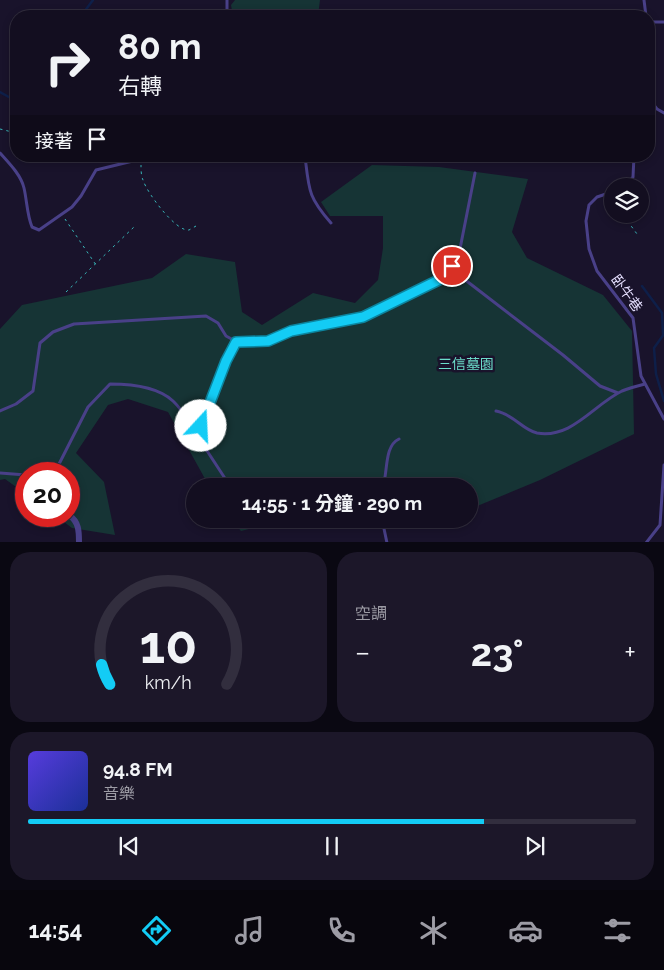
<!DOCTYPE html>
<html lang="zh-TW">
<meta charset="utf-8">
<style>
:root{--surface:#130e20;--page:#1c1729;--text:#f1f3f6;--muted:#9d9ca5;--line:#322e3e;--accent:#13ccf5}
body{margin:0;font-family:Raleway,"Noto Sans TC",sans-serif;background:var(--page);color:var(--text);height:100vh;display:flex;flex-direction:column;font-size:19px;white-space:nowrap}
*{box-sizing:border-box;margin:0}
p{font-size:16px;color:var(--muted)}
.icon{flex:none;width:28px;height:28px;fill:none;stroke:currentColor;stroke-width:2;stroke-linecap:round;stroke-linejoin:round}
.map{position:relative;height:542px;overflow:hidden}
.sheet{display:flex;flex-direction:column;gap:10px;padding:10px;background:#0a0812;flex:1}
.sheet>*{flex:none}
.banner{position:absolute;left:10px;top:10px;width:645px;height:152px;border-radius:20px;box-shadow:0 2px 8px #0003,0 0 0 1px var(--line);background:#130e20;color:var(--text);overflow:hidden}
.buttons{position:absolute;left:604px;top:178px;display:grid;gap:10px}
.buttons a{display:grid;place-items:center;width:45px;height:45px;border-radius:50%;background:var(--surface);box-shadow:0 2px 8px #0003,0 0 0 1px var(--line);font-size:25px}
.speed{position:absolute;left:15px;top:462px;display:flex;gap:10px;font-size:25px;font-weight:700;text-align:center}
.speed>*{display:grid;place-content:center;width:65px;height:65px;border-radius:50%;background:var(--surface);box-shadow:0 2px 8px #0003,0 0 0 1px var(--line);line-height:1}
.speed .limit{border:8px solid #d22;background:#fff;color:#111}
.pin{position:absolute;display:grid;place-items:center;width:42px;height:42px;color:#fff;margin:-21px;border:2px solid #fff;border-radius:50%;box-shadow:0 1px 5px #0007}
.me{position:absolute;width:55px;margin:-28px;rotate:20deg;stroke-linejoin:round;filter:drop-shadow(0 0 4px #0008)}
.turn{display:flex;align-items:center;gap:18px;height:105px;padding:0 25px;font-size:22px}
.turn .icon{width:65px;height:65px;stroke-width:2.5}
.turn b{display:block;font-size:35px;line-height:42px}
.then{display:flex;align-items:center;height:48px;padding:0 25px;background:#0003;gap:10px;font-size:19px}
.big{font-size:38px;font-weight:700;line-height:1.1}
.sheet .widget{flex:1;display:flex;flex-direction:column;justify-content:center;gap:8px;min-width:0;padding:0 18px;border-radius:20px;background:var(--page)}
.sheet .dial{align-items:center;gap:0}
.dial svg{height:130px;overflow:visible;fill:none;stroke:var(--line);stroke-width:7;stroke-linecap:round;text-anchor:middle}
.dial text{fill:var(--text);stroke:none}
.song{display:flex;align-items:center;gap:15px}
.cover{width:60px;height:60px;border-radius:8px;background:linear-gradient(135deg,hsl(250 70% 55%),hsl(230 70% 35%))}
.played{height:5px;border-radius:2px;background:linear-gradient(90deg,var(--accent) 75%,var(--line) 75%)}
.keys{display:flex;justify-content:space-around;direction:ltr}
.heat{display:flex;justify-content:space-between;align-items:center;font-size:28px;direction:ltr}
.sheet .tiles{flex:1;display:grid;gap:10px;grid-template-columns:1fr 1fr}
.widget:last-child{grid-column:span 2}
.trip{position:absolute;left:186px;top:478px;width:292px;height:50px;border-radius:25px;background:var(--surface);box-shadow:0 2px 8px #0003,0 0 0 1px var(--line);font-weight:700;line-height:50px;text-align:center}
.tabs{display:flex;height:80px;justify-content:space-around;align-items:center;background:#08060d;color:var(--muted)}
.tabs .icon{width:35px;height:35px}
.tabs .current{color:var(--accent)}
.tabs b{font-size:22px;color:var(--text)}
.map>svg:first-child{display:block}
.green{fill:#163435}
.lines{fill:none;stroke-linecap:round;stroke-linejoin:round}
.stream{stroke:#0e1f49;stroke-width:2.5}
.path{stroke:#37b7b9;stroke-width:1;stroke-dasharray:2.5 4;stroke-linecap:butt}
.service{stroke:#494088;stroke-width:3}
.minor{stroke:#494088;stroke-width:6}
.route-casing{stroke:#0c859f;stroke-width:12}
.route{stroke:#13ccf5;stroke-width:9}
.labels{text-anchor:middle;stroke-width:5;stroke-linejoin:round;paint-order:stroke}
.street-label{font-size:14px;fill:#e4defe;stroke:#19132b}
.park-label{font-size:14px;fill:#6bddca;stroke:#19132b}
</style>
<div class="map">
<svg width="664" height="543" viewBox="0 0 664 543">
<rect width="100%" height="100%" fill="#19132b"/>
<!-- green -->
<path class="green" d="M235 0H320L318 16H233L231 5Z
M372 165 439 167 528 179 512 232 527 258 603 295 632 331 634 434 540 480 470 509V486H209L168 412 128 399 108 405 76 453 104 482 115 535 72 528 56 516H69V474H26V494L5 479 0 480V329L22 305 152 278 186 254 235 262 242 312 262 325 313 293 355 303 378 280 383 248V216H330L321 202Z
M231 519H290L241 531Z"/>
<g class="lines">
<!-- stream -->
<path class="stream" d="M81 16 93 0
M0 92 16 101
M642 286 662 313 663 334
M664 334 654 348 656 374 664 401"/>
<!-- path -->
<path class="path" d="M0 129 16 133
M141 165C141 169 141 176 143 180 147 193 176 232 189 230L196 226
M629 214V223L637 234
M65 219 96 265
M66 292 135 226"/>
<!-- service -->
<path class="service" d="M644 0 646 16
M227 16V0
M649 22H664
M649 99 657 109 664 113
M0 153C9 163 21 175 24 188 27 201 27 215 32 227L39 230 72 207 81 196 96 170 141 159 143 156
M305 156C309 190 308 197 331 223
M626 186 633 177 634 156
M612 192 597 197 589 205 586 221 589 249 597 271 633 318 641 376 664 419
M457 264 475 173
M447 274a9 9 0 1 1 18 0a9 9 0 1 1-18 0Z
M464 279 563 355 600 386 618 393
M0 411 16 404 33 391 40 343 53 332 74 324 206 316 218 323 226 336 237 342 268 341 291 331 363 317 447 276
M496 411C513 414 523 430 537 433 572 439 593 405 622 391 629 388 637 386 645 384
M0 473 26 475
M47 474 58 466 88 407 110 384C131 384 157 386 173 401 183 410 191 426 198 437
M230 486 198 437 204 414 237 342
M383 486C388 472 384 446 399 439
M382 519 387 543
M646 543 660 525 664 465"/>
<!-- minor -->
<path class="minor" d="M69 515C79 522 79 531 79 543"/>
</g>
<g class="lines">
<!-- route casing -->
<g class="route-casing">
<path id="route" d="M201 426 226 361 236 342 268 341 291 331 363 317 447 276 448 270 452 266"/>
</g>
<!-- route -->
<use href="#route" class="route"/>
</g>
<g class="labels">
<!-- street labels -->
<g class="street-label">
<text transform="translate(627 293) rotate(54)" y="5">卧牛巷</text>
</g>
<!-- park labels -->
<g class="park-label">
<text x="466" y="369">三信墓園</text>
</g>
</g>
</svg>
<div class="buttons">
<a><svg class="icon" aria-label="layers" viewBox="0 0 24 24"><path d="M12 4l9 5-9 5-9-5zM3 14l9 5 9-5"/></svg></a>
</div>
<div class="speed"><div class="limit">20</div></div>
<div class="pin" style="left:452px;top:266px;background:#d93025"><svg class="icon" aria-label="arrive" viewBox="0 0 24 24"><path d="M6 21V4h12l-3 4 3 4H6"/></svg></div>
<svg class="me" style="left:201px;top:426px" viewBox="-20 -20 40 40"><circle r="19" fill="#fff"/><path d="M0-13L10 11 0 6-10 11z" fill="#13ccf5"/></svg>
<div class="trip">14:55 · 1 分鐘 · 290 m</div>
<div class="banner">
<div class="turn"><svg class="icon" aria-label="right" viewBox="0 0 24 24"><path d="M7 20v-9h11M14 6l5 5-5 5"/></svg><div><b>80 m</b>右轉</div></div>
<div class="then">接著<svg class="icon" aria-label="arrive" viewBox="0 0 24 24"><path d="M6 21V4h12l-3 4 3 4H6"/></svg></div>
</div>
</div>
<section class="sheet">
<div class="tiles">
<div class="widget dial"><svg viewBox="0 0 100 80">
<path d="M14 69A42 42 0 1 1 86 69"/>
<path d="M14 69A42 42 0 0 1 9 57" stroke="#13ccf5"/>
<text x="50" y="56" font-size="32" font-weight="700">10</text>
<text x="50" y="72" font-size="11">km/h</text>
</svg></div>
<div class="widget"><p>空調</p>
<div class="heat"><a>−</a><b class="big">23°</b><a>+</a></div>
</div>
<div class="widget">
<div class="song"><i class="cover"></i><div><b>94.8 FM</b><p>音樂</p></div></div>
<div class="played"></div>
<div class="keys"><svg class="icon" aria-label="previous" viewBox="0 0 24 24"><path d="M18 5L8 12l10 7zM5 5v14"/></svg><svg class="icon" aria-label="pause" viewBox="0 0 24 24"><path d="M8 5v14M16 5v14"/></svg><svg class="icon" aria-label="next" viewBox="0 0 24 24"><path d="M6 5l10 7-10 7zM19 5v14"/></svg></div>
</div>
</div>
</section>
<nav class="tabs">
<b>14:54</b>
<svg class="icon current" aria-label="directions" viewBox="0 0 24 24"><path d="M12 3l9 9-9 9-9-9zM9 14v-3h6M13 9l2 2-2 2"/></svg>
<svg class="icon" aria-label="music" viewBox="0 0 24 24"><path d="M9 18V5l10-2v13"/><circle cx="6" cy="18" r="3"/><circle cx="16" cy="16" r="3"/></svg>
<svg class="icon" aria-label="phone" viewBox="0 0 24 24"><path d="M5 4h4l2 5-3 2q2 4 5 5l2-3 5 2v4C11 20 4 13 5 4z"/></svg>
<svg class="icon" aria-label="climate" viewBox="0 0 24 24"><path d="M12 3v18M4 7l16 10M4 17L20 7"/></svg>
<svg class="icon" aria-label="car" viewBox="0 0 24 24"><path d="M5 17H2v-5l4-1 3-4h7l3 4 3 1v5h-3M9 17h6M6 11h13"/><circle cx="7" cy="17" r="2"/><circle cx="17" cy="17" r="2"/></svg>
<svg class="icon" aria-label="filters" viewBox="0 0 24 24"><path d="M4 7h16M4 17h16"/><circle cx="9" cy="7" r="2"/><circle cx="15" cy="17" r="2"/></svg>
</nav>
